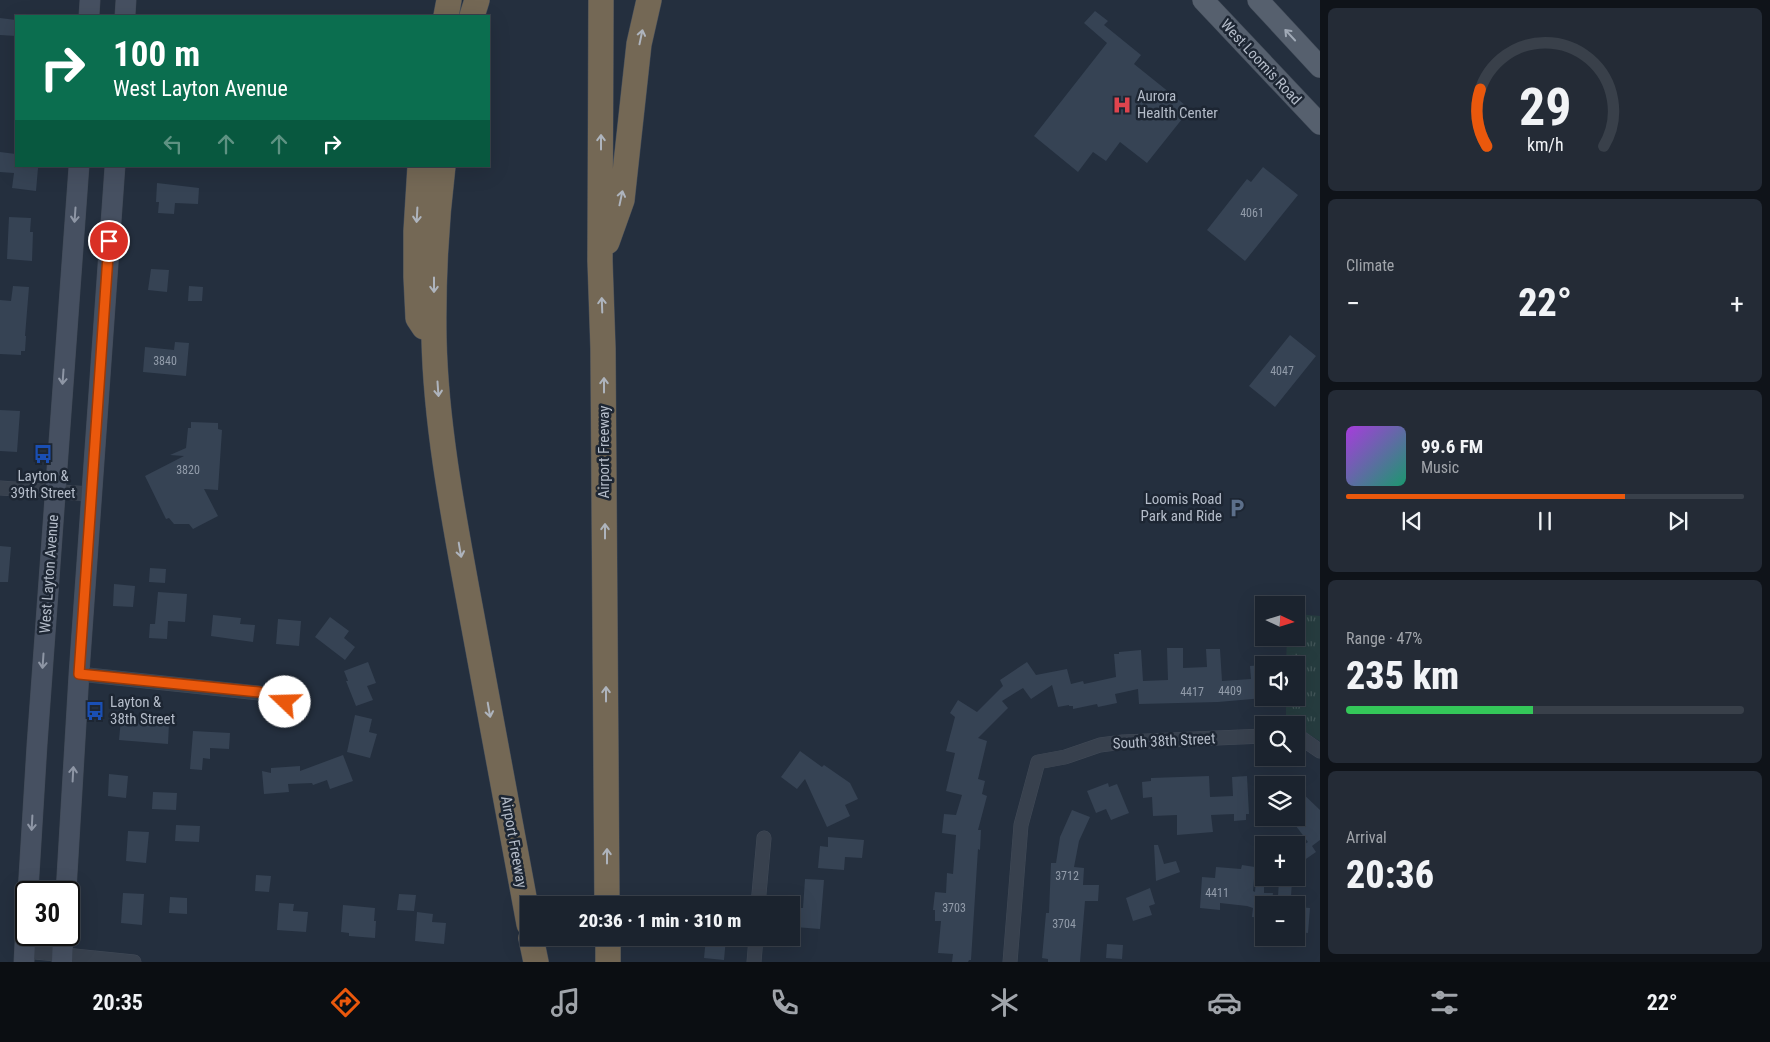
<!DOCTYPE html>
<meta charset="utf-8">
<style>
:root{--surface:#1b232e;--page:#242b36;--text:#f1f3f6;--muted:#a0a4aa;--line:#39404a;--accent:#ea580c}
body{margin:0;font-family:"Roboto Condensed",sans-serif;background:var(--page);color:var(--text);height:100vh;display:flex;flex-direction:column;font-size:19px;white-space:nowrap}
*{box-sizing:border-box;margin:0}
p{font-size:16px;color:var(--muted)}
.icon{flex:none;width:28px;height:28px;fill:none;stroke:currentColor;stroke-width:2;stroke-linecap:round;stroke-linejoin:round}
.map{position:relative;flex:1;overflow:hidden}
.details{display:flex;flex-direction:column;gap:8px;padding:8px;background:#0f1319;width:450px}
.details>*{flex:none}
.top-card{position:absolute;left:15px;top:15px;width:475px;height:152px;border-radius:0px;box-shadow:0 5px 20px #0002,0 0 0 1px var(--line);background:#0b6e4f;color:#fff;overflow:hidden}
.needle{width:32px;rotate:94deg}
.tools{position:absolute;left:1255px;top:596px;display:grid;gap:10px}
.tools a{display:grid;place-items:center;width:50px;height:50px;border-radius:0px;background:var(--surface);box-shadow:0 5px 20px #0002,0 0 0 1px var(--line);font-size:25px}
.speed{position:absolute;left:15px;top:881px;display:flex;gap:10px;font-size:25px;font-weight:700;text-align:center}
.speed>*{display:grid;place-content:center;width:65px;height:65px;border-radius:50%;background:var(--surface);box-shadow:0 5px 20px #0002,0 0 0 1px var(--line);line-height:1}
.speed .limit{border:2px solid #111;border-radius:8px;background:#fff;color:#111}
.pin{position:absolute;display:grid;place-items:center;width:42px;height:42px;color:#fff;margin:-21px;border:2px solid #fff;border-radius:50%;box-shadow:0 1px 5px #0007}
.me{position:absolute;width:55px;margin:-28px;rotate:291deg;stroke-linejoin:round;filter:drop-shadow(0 0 4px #0008)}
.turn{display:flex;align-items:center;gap:18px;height:105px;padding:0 15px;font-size:22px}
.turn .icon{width:65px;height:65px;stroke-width:2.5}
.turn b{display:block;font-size:35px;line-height:42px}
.lanes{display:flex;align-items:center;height:48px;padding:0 15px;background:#0003;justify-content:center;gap:25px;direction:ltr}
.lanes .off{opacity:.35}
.big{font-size:38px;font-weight:800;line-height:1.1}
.details .widget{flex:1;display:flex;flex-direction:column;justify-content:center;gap:8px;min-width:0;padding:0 18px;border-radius:8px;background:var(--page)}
.details .dial{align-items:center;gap:0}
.dial svg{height:130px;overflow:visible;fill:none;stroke:var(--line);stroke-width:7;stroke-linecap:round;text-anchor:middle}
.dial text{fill:var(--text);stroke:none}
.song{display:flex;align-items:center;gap:15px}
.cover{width:60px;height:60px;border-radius:8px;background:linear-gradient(135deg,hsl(280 70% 55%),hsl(160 70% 35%))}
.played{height:5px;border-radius:2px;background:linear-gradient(90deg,var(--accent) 70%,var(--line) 70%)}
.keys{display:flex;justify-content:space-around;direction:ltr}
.heat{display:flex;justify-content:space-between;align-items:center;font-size:28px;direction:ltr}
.charge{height:8px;border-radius:4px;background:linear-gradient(90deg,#34c759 47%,var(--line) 0)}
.trip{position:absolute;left:520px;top:896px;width:280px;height:50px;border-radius:0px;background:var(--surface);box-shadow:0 5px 20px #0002,0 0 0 1px var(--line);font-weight:800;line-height:50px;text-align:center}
.menu{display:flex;height:80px;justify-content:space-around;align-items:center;background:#0b0e12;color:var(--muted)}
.menu .icon{width:35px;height:35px}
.menu .selected{color:var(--accent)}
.menu b{font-size:22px;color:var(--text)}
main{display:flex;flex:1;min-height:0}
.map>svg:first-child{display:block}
.grass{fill:url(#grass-tufts)}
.building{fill:#364354}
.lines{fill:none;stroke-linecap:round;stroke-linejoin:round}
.street-casing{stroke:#414a57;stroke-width:15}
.secondary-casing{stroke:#414a57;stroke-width:21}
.primary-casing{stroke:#414a57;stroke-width:22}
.highway-casing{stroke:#434c59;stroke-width:26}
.street{stroke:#38414e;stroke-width:14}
.secondary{stroke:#465061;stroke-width:20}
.primary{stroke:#56606e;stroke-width:21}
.highway{stroke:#746855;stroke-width:25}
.oneway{stroke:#a1aab7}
.oneway2{stroke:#aeb4bd}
.oneway3{stroke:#8e96a5}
.route-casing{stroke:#983908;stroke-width:12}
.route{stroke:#ea580c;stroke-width:9}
.labels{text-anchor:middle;stroke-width:5;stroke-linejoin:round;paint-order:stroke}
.number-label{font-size:12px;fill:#929caa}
.street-label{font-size:15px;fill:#b4bcc9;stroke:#1d2633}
.poi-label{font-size:15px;fill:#b4bcc9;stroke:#1d2633;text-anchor:start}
</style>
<main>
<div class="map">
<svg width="1320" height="962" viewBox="0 0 1320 962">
<defs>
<pattern id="grass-tufts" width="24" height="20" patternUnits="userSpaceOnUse" patternTransform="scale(1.25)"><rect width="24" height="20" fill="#263c3f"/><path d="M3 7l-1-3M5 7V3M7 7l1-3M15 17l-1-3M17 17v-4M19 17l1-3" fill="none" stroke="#435659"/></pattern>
</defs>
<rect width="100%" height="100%" fill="#242f3e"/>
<!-- grass -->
<path class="grass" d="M1296 614 1320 616V741L1296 727V725L1286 724V698H1296V665H1286L1287 638H1296Z"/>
<!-- building -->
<path class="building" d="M1095 11 1108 21 1104 25 1141 55 1134 64 1190 109 1147 163 1120 142 1106 161 1093 152 1078 172 1034 136 1107 43 1084 23Z
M0 18 16 20V36L0 35Z
M0 152 16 154V166L38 168 36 191 12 188 14 173 0 172Z
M1263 167 1298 195 1245 261 1207 230 1247 179 1251 182Z
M157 183 199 188 198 204 175 203 174 214 158 213 159 202H156Z
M9 217 31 218 30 232H33L32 261 7 259Z
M151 269 169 270 167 292 148 290Z
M13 286 29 287 25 336H26L25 351H21V355L0 354V300L11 301Z
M189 286 203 287 202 301H188Z
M1290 335 1316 356 1275 407 1249 386Z
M175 342 189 343 186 376 143 372 145 347 174 350Z
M0 410 20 411 17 452 0 451Z
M191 422 218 423V429L222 430 218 490 204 489 218 516 193 529 189 524H174L169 518 166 519 145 476 184 456 170 455 186 448 188 428H191Z
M0 546 11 547 8 582H0Z
M150 568 166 569 165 583 149 582Z
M114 584 135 586 133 607 113 606Z
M158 592 187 594 185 622 168 621 167 639 149 638 150 624H155Z
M213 615 241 618 240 624 255 625 253 642 211 636Z
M330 617 349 631 344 638 355 647 345 660 315 637Z
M278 619 301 621 299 646 276 644Z
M1167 648H1183V668L1207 667 1206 649H1220L1222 681 1251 679 1250 666 1264 665V698L1218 702 1139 704 1138 689 1115 694 1117 703 1098 707 1097 704 1073 709V706H1069V705L1058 707 1052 685 1031 699 1023 688 1002 701 1008 708 978 738 987 741 978 779 985 781 982 794 987 796 978 830H981L980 850 978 849 971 960H969L968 962H952L953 954 938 953 941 921H935V910H933L935 892 946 893 947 873 953 874 956 835 942 833 944 814 956 815 962 795 946 791 955 753 946 751 955 717 950 713 958 700 977 712 1003 686 1000 680 1027 662 1036 675 1067 669 1071 684 1083 681 1084 684 1116 677 1114 654H1119V652L1141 650 1143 681 1168 680Z
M368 662 376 683 367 686 373 700 356 706 346 681H348L344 671Z
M355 715 372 719 369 732 377 734 370 758 347 752Z
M121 719 138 721V719L169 723 168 744 119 740Z
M193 731 230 733 229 749 210 748V759L203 758 202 770 190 769Z
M800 751 822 767 824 765 850 783 858 799 845 805 850 816 827 827 805 779 797 789 781 777Z
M343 755 353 781 330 789 327 780 313 785 312 783 288 784 289 792 264 794 262 771 271 773V768L300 766V771Z
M109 774 128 776 126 798 108 796Z
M1209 776 1210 797 1233 796 1232 777 1247 776 1249 814H1246V820L1234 821V814L1211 815 1213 832 1177 835V815L1153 816 1152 797 1143 798 1142 782 1151 781V778Z
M1108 783 1109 787 1117 784 1129 813 1111 820 1106 809 1096 813 1087 791Z
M1296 787 1320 810V840L1312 846 1316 852 1303 861 1296 850 1308 842 1290 818H1296Z
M153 792 177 793 176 810 152 809Z
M1072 810 1090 817 1079 841 1074 867 1084 868 1083 885H1099L1098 901H1085L1080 962H1048V959L1042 958 1046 913H1049L1051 863H1056L1060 837Z
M176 825 200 826 199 842 175 841Z
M128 831 149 832 146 863 126 861Z
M828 837 864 840 862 858 845 857 844 870 818 868 820 846 828 847Z
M1154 845H1158L1164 864 1176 861 1180 872 1156 881Z
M1242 865 1255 867 1253 891 1255 892 1256 880 1264 881V893H1273L1272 905H1264V918L1252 917 1253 908 1247 906 1220 903V910L1200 908 1202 877 1215 878 1216 867 1241 869Z
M256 875 271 876 269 892 255 891Z
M805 879 824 880 820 929 795 927 796 908H803Z
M1279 880 1292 881 1291 897 1278 896Z
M1150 888 1155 904 1149 906 1152 915 1133 921 1126 898Z
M123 893 144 894 142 925 121 923Z
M399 894 416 895 414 911 397 910Z
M170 897 187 898V914L169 913Z
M279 903 294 904 293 911 308 912 306 932 277 930Z
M343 905 375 908 374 921H376L375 938 349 936V933L341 932Z
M1296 907 1310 908 1308 933 1296 932Z
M417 912 433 914 432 922 446 923 444 944 415 941Z
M706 938H726L724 960 704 958Z
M1107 944 1123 945 1122 959 1106 958Z"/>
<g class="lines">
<!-- street casing -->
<g class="street-casing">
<path id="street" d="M0 488 91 494
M79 674 259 693 280 699 297 712
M1296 738H1301L1320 751
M758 905 764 838
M25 951 134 962
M754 962 756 938
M1010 962 1021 825 1038 762 1065 757 1100 745 1123 742 1264 736"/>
</g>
<!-- secondary casing -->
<g class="secondary-casing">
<path id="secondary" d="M89 16 90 0
M125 16 126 0
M28 892 37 745 79 166
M66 892 79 674 115 166
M24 962 26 922
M62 962 63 935"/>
</g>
<!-- primary casing -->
<g class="primary-casing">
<path id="primary" d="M1203 0 1320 124
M1258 0 1320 67"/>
</g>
<!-- highway casing -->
<g class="highway-casing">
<path id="highway" d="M601 0 600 261 603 349 607 905
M446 16 449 0
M472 16 477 0
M420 166 416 231V277L418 318 424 327
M443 166C436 224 433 281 434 339 436 427 454 519 470 606 490 712 509 818 529 924
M607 242 622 200 639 44 649 0
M531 938 536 962
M608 938V962"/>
</g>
<!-- street -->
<use href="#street" class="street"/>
<!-- secondary -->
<use href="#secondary" class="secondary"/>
<!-- primary -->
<use href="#primary" class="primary"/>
<!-- highway -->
<use href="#highway" class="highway"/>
</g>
<!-- one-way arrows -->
<defs><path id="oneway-shaft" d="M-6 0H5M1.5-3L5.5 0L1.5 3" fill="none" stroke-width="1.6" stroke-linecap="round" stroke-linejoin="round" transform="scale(1.25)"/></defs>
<use class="oneway" href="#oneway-shaft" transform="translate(1290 35) rotate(-133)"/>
<g class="oneway2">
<use href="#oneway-shaft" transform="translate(641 37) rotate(-78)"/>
<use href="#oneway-shaft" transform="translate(601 142) rotate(-90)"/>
<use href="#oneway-shaft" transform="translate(621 198) rotate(-78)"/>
<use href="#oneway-shaft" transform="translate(417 215) rotate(93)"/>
<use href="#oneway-shaft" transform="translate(434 285) rotate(90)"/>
<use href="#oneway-shaft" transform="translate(602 305) rotate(-92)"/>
<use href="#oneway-shaft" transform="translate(604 385) rotate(-90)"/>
<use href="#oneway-shaft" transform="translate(438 389) rotate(86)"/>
<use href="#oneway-shaft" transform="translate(605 531) rotate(-90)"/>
<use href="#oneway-shaft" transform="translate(460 550) rotate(80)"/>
<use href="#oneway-shaft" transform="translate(606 694) rotate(-90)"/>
<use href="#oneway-shaft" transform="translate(489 710) rotate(80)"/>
<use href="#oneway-shaft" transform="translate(607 856) rotate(-90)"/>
</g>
<g class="oneway3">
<use href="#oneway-shaft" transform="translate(75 215) rotate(94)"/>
<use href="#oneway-shaft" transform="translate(63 377) rotate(94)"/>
<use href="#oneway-shaft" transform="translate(43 661) rotate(94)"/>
<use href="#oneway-shaft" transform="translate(73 774) rotate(-87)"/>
<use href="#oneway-shaft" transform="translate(32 823) rotate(93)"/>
</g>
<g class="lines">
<!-- route casing -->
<g class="route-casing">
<path id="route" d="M109 241 79 674 259 692 273 696 285 702"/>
</g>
<!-- route -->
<use href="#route" class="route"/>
</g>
<!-- icons -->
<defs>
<g id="hospital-bare" transform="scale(1.5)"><path d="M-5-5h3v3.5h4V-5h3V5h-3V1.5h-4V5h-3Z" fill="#e0444e" stroke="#1d2633" stroke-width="2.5" paint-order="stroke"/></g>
<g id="bus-bare" transform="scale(1.5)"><path d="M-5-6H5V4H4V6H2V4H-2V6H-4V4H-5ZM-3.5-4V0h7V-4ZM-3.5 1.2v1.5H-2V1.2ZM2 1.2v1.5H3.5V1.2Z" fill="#1a4fb4" stroke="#1d2633" stroke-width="2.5" paint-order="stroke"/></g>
<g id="parking-bare" transform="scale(1.5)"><path d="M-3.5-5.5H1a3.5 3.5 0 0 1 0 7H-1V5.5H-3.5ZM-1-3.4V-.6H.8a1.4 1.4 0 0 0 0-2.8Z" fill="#5c6f8a" stroke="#1d2633" stroke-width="2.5" paint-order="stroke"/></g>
</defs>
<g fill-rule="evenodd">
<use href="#hospital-bare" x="1122" y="105"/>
<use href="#bus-bare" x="43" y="454"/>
<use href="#parking-bare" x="1237" y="508"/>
<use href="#bus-bare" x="95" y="711"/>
</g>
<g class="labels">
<!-- number labels -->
<g class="number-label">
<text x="1252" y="217">4061</text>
<text x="165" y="365">3840</text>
<text x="1282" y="375">4047</text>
<text x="188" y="474">3820</text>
<text x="1230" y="695">4409</text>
<text x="1192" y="696">4417</text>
<text x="1067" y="880">3712</text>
<text x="1217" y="897">4411</text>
<text x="954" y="912">3703</text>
<text x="1064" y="928">3704</text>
</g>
<!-- street labels -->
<g class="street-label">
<text transform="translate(1261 62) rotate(47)" y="5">West Loomis Road</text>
<text transform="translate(604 452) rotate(-90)" y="5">Airport Freeway</text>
<text transform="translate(49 574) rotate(-86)" y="5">West Layton Avenue</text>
<text transform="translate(1164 741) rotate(-3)" y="5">South 38th Street</text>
<text transform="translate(514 842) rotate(80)" y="5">Airport Freeway</text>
</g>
<!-- poi labels -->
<g class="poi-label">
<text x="1137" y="101">Aurora<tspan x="1137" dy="17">Health Center</tspan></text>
<text x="43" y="481" text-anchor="middle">Layton &amp;<tspan x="43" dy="17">39th Street</tspan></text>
<text x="1222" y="504" text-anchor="end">Loomis Road<tspan x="1222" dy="17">Park and Ride</tspan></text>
<text x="110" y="707">Layton &amp;<tspan x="110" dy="17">38th Street</tspan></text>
</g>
</g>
</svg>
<div class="tools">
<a><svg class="needle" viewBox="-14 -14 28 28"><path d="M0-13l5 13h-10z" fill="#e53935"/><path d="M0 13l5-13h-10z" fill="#a0a4aa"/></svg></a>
<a><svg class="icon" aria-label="sound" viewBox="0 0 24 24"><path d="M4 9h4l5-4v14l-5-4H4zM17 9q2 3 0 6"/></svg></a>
<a><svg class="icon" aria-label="search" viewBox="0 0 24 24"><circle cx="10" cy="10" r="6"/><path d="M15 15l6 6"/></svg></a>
<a><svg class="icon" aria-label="layers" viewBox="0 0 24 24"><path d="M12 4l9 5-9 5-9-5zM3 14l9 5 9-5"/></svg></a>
<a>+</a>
<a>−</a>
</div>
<div class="speed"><div class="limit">30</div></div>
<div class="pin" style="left:109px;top:241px;background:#d93025"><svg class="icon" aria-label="arrive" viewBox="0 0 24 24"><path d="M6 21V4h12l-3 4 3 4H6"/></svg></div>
<svg class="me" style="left:285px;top:702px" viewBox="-20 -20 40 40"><circle r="19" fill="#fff"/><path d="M0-13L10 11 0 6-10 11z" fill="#ea580c"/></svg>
<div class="trip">20:36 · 1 min · 310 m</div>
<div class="top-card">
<div class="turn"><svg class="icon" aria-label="right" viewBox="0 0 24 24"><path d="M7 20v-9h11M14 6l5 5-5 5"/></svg><div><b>100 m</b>West Layton Avenue</div></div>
<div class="lanes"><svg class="icon off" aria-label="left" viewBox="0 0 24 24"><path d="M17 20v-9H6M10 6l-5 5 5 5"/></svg><svg class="icon off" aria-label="ahead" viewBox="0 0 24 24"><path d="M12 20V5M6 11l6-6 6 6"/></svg><svg class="icon off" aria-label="ahead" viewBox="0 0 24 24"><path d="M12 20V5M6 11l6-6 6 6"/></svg><svg class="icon" aria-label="right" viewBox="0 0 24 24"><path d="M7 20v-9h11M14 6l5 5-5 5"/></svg></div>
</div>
</div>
<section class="details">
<div class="widget dial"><svg viewBox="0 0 100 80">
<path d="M14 69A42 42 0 1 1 86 69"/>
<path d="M14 69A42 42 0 0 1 10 34" stroke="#ea580c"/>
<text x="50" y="56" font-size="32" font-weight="700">29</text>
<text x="50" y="72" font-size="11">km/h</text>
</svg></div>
<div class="widget"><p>Climate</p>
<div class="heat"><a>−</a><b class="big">22°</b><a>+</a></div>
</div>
<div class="widget">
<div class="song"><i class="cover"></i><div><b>99.6 FM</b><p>Music</p></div></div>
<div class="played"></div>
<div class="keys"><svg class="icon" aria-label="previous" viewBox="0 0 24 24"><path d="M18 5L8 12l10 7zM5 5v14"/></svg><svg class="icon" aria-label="pause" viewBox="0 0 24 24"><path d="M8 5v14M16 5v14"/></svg><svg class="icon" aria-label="next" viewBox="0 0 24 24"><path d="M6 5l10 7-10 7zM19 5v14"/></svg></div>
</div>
<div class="widget"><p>Range · 47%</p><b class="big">235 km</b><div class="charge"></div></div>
<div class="widget"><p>Arrival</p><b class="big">20:36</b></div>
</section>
</main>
<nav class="menu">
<b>20:35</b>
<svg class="icon selected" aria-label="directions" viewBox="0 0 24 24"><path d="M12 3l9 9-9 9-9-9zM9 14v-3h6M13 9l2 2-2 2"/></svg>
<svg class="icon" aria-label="music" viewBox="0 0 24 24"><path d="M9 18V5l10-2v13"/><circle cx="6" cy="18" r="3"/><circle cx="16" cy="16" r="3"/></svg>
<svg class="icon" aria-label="phone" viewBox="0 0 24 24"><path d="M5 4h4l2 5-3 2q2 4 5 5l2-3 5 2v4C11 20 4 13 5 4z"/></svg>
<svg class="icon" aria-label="climate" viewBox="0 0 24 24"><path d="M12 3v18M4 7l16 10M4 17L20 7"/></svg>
<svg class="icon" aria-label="car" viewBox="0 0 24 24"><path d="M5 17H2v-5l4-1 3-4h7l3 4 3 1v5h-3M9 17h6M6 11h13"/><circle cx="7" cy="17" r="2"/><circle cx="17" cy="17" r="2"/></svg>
<svg class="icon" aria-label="filters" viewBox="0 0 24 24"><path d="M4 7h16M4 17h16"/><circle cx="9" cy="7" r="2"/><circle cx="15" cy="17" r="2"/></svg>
<b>22°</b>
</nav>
